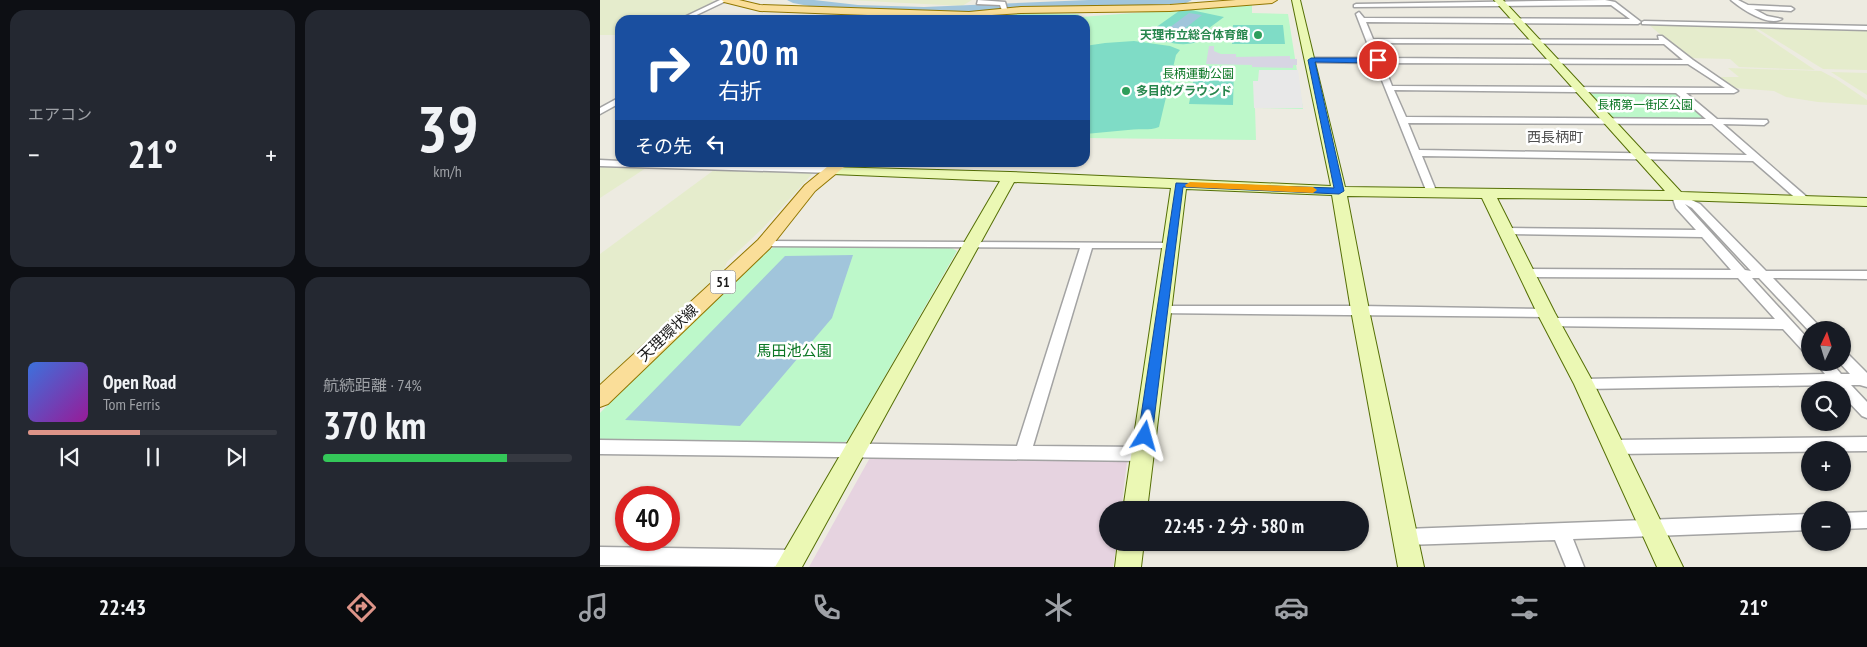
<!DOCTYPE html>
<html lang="ja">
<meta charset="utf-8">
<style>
:root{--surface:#171b24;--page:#242831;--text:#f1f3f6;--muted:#9ea1a6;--line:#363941;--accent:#dd9488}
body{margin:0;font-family:"PT Sans Narrow","Noto Sans JP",sans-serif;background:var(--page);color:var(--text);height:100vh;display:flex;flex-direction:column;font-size:19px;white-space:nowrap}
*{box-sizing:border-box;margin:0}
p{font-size:16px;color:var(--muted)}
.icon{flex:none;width:28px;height:28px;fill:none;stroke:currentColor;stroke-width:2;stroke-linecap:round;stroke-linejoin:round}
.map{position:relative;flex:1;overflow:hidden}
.drawer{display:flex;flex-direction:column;gap:10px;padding:10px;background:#0d0f14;width:600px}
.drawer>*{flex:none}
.banner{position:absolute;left:15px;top:15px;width:475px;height:152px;border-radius:15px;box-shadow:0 1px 4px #0004;background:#1a4fa0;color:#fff;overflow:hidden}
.needle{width:32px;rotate:4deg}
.fabs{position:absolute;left:1201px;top:321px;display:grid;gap:10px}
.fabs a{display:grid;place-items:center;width:50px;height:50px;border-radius:50%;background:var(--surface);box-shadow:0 1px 4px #0004;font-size:25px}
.speed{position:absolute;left:15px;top:486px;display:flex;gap:10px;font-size:25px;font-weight:700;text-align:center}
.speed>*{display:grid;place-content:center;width:65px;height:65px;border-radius:50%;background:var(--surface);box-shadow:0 1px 4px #0004;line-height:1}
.speed .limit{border:8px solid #d22;background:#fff;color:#111}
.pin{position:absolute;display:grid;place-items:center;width:42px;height:42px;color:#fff;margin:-21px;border:2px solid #fff;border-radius:50%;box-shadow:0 1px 5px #0007}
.me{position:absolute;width:55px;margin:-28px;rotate:8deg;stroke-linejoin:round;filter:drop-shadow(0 0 4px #0008)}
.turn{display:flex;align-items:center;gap:18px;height:105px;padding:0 20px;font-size:22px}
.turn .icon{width:65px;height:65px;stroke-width:2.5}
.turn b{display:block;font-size:35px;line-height:42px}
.then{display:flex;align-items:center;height:48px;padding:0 20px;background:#0003;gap:10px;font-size:19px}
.big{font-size:38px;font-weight:600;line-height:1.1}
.drawer .widget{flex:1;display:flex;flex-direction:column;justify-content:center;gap:8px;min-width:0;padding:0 18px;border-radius:15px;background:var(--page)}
.drawer .dial{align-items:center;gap:0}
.dial b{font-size:65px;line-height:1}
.song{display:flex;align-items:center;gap:15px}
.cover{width:60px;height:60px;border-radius:8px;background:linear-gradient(135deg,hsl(220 70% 55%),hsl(300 70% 35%))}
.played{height:5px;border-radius:2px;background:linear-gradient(90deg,var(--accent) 45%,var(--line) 45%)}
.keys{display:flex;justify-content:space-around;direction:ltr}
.heat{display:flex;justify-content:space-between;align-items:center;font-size:28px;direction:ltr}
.charge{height:8px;border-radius:4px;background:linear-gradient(90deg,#34c759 74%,var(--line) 0)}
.drawer .tiles{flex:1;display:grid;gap:10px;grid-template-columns:repeat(2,1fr)}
.trip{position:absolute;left:499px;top:501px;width:270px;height:50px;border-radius:25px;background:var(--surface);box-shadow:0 1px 4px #0004;font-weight:600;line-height:50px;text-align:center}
.dock{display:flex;height:80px;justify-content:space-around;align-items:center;background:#090b0e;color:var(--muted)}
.dock .icon{width:35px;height:35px}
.dock .selected{color:var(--accent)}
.dock b{font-size:22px;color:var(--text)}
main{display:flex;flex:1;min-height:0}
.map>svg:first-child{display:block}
.industrial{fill:#e6d3e0}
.farmland{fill:#e5eccc}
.park{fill:#bdf8ca}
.pitch{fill:#7fdcc6}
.parking{fill:#e8e8e8}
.plaza{fill:#d7d5e3}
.water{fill:#a1c5db}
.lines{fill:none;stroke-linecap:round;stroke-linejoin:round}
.river{fill:#a1c5db;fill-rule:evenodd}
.street-casing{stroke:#a3a3a3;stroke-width:3}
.secondary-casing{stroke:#556f06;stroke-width:2}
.primary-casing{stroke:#917702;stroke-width:2}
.street{fill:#fff;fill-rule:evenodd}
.secondary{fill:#ebf8b4;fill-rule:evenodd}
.primary{fill:#fade99;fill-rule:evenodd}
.route{fill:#1a73e8;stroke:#114b97}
.slow{fill:#f59e0b}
.leisure-dot{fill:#2e9e5b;stroke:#fff;stroke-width:2}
.labels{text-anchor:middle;stroke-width:5;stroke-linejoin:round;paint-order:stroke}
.far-leisure-label{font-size:12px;font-weight:bold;fill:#27864d;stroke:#fff;text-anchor:end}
.far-park-label{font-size:12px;fill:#0c7725;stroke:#fff}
.far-neighbourhood-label{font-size:14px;fill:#4f4f4f;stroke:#fff}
.shield{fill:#fff;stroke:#606060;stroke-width:1}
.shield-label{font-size:14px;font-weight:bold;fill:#1c1c1c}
.street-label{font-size:15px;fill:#1c1c1c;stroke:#fff}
.park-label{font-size:15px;fill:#0c7725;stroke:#fff}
</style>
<main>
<section class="drawer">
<div class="tiles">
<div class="widget"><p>エアコン</p>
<div class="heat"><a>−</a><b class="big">21°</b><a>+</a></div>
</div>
<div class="widget dial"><b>39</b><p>km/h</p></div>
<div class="widget">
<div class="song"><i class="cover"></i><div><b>Open Road</b><p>Tom Ferris</p></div></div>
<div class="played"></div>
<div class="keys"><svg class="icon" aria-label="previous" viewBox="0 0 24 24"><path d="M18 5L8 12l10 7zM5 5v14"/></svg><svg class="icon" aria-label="pause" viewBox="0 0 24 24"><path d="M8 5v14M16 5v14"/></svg><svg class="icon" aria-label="next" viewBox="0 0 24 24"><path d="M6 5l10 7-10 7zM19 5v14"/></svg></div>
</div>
<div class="widget"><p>航続距離 · 74%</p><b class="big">370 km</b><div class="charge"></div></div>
</div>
</section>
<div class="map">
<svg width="1267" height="567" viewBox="0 0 1267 567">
<rect width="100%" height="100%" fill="#edebe1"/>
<!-- industrial -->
<path class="industrial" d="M272 454 523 458 527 462 521 510H508V542L517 543 513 567H209Z"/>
<!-- farmland -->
<path class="farmland" d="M0 0H110L116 2 78 20H20V35H0Z
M248 0H372L362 6Z
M1048 24 1150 26 1215 70 1139 67 1130 59 1088 58Z
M1155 27 1267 29V70L1223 69Z
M1128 68 1221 71 1236 79 1267 100V105L1218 102 1186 97 1174 91 1134 88 1114 77H1139Z
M1231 72 1267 73V95Z
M0 166 46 168 0 198Z
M114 170 213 173 164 227 127 262 124 270 0 384V254Z"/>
<!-- park -->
<path class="park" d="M652 4V13L688 14 703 109 655 108 656 140 485 138V20H401L410 13 478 14 481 17Z
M983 90 1077 92 1108 118V121H1025L1010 118Z
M178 246 350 247 357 251 248 440 243 443 0 440V413L25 387 170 249Z"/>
<!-- pitch -->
<path class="pitch" d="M591 10 624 17 601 34 606 36C589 51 567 42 547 36L558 29 555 28 579 11Z
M633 25H683L685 44H632Z
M534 41 570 46 580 50 576 55 559 127C549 131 539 128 528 130 513 131 500 133 485 134V46L505 43Z
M596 66 634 67 633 105 589 104Z"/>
<!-- parking -->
<path class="parking" d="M659 70H698L703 108H654L653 81H658Z"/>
<!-- plaza -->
<path class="plaza" d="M609 46H614V51L621 54H636V57L690 56V59H697V65H693V68L652 67V65L606 64Z"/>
<!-- water -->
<path class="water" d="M589 13 602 15 583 30 569 28Z
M253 255 232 318 140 426 25 420 185 256Z"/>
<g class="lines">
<!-- river -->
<path class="river" d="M187 0H214L258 5 324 7 489 0H592L586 3 570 4 357 13 291 14 225 9 193 3Z"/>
<!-- street casing -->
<g class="street-casing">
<path id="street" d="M120 0H128L86 20H78Z
M378 0 405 2 408 12 403 13 400 5 377 4Z
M1005 0 1015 2 1041 22 1038 24 766 22 773 39 1059 40 1058 36H1062L1093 60 1138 91 1134 93H1086L1117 119 1167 120 1168 122 1164 125 1123 124 1208 198 1209 200 1208 202H1200L1153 161 822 156 837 193 832 196 828 195 775 63 711 62 707 60 711 58H773L756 14 759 12 764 18 1030 19 1011 5 754 7V5L756 4ZM774 43 1064 44 1083 60 781 58ZM783 63 1088 64 1125 88 792 86ZM794 90 1076 93 1106 119 806 117ZM808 123 1112 124 1147 155 819 150Z
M1131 0H1138L1148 5 1191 7 1194 9 1191 11 1154 9 1167 16 1182 19C1168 27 1142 9 1131 0Z
M1044 21 1267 26V30L1042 24V22Z
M20 97V103L0 114V108Z
M0 160 20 161V162L233 167 238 170 233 173 0 166Z
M1077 193 1100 204 1166 271H1267V279L1173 278 1223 330H1210V332L1159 278H1152L1210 341V355L1205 353 1183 329 946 326 944 323 946 320 951 318 1175 319 1138 278 927 277 921 273 927 269 1131 270 1102 237 906 234 900 231 906 228 1096 230 1076 208 1072 196ZM1085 204 1092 208 1151 271 1145 270Z
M164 241 575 243 577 245 571 248H492L433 446 543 447 549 449 551 454 549 459 543 461 0 454V440L417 446 480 248 160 246 158 244 160 242Z
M562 306H760L946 309 951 310 953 313 951 316 946 317 557 313 555 310 557 307Z
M1242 352 1247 353 1267 373V387L1260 385H1251L1267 402V418L1262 416 1242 395V390H1238L1234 385 984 389 979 388 977 384 979 380 984 379 1225 374 1215 362H1231L1241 374H1250L1239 362H1242Z
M1267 437V451L1014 454 1008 452 1006 447 1008 442 1014 440Z
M1267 512V528L1242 529V513Z
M1210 514V530L973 539 984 567H966L955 540 805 545 799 543 796 537 799 531 805 529Z
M0 547 193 550 200 553 202 559 200 565 195 567 0 565Z"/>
</g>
<!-- secondary casing -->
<g class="secondary-casing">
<path id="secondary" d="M692 0H700L745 187 1065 191 894 0H903L1081 192 1267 198V206L1077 200 897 198 955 313 994 384 1083 567H1057L974 384 937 313 882 198 747 196 769 310 824 567H798L751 310 732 195 586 189 547 510H523L571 188 414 182 202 567H175L400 181 233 174 228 173 226 170 228 167 410 172 731 186Z
M518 542H544L541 567H515Z"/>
</g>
<!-- primary casing -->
<g class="primary-casing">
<path id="primary" d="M122 0H139L160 5 369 12 421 7 570 5 636 0H677L672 3 570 11 421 13 347 18 160 11 124 2Z
M233 162H250L215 191 170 248 8 404 0 407V385L158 240 205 185Z"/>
</g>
<!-- street -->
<use href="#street" class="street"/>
<!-- secondary -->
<use href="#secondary" class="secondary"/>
<!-- primary -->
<use href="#primary" class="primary"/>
</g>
<!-- route -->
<path class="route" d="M711 58H778L781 60 778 63 715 62 744 191 739 194 583 187 552 436 550 440 545 442 540 440 538 436 576 183 734 188 708 60Z"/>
<!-- slow -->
<path class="slow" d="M590 182 713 187 717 190 713 193 586 187 585 185Z"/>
<!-- markers -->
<g class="leisure-dot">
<circle cx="658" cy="35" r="5"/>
<circle cx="526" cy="91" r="5"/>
</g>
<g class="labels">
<!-- far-leisure labels -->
<g class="far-leisure-label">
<text x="648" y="39">天理市立総合体育館</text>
<text x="536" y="95" text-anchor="start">多目的グラウンド</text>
</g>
<!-- far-park labels -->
<g class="far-park-label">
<text x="598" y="78">長柄運動公園</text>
<text x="1045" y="109">長柄第一街区公園</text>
</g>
<!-- far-neighbourhood labels -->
<g class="far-neighbourhood-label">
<text x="955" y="142">西長柄町</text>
</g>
<!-- shield labels -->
<rect class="shield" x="110.5" y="270.5" width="25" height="23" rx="4"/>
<g class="shield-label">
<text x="123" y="287">51</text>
</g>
<!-- street labels -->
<g class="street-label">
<text transform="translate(68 333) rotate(-43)" y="5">天理環状線</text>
</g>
<!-- park labels -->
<g class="park-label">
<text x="194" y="356">馬田池公園</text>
</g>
</g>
</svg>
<div class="fabs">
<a><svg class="needle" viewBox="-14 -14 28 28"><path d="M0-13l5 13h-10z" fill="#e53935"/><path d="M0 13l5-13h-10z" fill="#9ea1a6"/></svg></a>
<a><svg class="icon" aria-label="search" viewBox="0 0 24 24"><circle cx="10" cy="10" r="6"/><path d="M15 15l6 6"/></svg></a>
<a>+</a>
<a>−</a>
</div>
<div class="speed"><div class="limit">40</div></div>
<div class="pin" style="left:778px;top:60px;background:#d93025"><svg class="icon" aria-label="arrive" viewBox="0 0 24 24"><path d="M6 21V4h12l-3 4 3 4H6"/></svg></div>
<svg class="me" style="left:545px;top:436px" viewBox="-20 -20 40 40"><path d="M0-17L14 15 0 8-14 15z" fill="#1a73e8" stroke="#fff" stroke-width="4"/></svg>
<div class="trip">22:45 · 2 分 · 580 m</div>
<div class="banner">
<div class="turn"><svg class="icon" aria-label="right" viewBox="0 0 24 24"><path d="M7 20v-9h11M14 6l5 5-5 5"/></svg><div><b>200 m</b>右折</div></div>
<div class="then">その先<svg class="icon" aria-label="left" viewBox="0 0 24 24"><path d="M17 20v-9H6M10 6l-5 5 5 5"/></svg></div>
</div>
</div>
</main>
<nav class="dock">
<b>22:43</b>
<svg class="icon selected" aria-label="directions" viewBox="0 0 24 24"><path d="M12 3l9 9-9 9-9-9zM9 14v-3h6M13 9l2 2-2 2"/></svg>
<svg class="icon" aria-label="music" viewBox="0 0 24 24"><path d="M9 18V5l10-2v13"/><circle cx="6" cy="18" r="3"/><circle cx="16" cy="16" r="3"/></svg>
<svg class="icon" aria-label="phone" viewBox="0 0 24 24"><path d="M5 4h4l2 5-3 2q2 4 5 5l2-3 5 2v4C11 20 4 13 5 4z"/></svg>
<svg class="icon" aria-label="climate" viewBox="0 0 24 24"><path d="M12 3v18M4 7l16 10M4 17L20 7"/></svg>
<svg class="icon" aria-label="car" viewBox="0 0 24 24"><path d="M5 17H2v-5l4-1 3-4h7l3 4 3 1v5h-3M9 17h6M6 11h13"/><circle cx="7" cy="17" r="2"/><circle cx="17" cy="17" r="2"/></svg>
<svg class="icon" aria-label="filters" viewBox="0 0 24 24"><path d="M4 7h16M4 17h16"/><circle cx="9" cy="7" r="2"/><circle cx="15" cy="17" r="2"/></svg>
<b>21°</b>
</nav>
